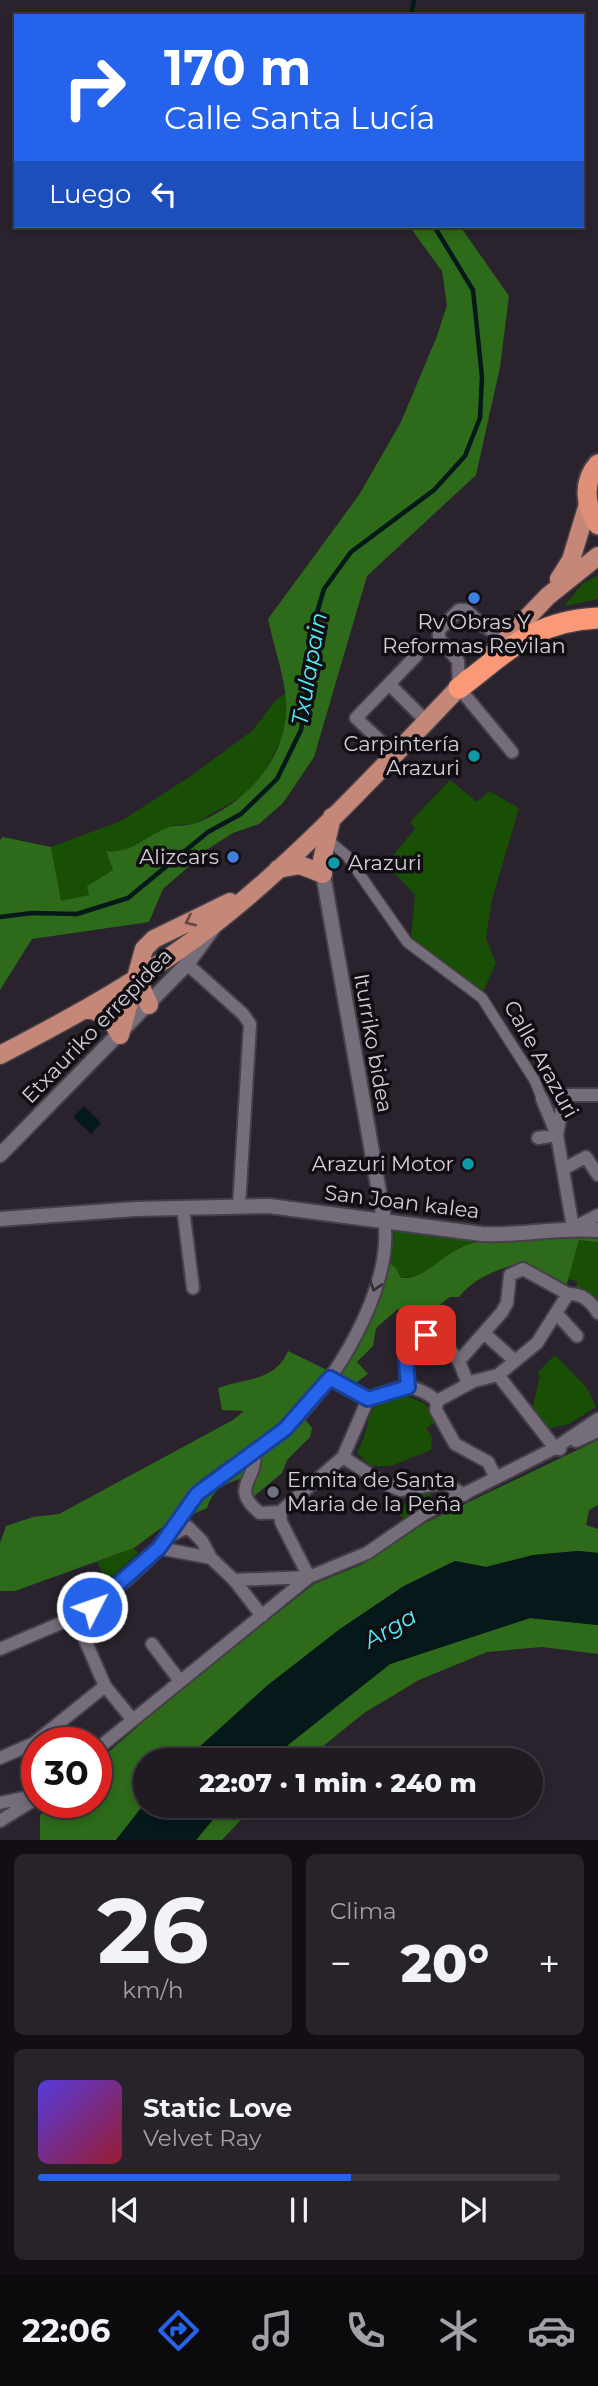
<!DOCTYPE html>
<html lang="es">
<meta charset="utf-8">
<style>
:root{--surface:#201a22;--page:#28232a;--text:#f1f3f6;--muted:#a2a1a5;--line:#3d3840;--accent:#2563eb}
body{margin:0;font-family:Montserrat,sans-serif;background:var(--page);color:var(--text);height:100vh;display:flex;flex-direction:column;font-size:26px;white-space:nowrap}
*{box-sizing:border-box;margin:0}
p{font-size:23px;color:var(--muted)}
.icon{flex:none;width:38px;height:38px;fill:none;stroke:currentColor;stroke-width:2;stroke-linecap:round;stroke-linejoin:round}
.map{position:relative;height:1840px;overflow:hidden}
.drawer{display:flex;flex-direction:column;gap:14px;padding:14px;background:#120e13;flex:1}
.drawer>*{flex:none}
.guide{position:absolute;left:14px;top:14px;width:570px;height:214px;border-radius:0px;box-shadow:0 4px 10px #0003,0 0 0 2px var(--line);background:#2563eb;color:#fff;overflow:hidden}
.speed{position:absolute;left:21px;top:1727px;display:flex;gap:14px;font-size:35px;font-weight:700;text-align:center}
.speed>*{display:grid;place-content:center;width:91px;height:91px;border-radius:50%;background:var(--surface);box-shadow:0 4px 10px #0003,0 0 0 2px var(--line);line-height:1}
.speed .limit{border:10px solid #d22;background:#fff;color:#111}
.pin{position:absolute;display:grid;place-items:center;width:60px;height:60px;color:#fff;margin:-30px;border-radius:14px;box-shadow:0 4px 10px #0006}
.me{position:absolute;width:77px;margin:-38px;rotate:49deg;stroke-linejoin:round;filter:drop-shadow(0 0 5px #0008)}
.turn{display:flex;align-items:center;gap:24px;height:147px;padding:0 35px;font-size:32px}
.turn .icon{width:91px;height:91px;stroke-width:2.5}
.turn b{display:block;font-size:49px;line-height:60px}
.then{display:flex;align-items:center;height:66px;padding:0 35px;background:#0003;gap:14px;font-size:26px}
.big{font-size:52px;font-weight:800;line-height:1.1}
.drawer .widget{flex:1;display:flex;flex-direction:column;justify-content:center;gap:10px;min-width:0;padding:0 24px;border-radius:10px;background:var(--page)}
.drawer .dial{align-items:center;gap:0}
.dial b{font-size:91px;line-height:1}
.song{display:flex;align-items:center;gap:21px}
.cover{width:84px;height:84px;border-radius:10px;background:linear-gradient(135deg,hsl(250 70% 55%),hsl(350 70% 35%))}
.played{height:7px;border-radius:4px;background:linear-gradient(90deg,var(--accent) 60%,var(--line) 60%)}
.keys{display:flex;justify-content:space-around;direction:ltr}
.heat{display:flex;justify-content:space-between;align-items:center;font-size:38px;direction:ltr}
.drawer .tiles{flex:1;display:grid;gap:14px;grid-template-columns:1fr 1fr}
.widget:last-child{grid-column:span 2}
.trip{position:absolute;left:133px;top:1748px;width:410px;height:70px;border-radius:35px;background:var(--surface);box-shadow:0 4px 10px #0003,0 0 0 2px var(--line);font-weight:800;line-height:70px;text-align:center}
.tab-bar{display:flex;height:112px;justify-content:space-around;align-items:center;background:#0d0a0e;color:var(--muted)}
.tab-bar .icon{width:49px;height:49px}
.tab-bar .on{color:var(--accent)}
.tab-bar b{font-size:32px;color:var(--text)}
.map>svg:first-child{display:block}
.green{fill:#184f04}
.forest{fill:#2d6a1a}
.water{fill:#05181a}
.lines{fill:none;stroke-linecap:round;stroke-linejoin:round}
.stream{stroke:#05181a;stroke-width:4.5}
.pedestrian-casing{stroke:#453f48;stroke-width:13}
.minor-casing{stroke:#453f48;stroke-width:16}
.tertiary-casing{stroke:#453f48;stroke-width:18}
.primary-casing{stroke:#453f48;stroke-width:21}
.trunk-casing{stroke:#453f48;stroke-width:23}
.motorway-casing{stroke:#453f48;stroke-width:24}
.pedestrian{stroke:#756d7a;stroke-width:10}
.minor{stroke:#756d7a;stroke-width:12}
.tertiary{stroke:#756d7a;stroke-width:14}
.primary{stroke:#c58778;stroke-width:18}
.trunk{stroke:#e09078;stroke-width:19}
.motorway{stroke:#fa9977;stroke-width:21}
.oneway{stroke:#6b4a46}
.oneway2{stroke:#342f37}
.route-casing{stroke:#184099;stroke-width:18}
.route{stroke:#2563eb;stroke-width:12}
.shop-dot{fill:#3f7fe0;stroke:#110e13;stroke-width:2.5}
.culture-dot{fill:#0f9aa8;stroke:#110e13;stroke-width:2.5}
.worship-dot{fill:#6b7280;stroke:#110e13;stroke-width:2.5}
.labels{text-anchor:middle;stroke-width:7;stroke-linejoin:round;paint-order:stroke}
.poi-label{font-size:21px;fill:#d4cfd7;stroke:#110e13;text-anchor:end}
.street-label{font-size:21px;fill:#d4cfd7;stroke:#110e13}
.water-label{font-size:23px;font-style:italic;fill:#53edf6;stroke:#110e13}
</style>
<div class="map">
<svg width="598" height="1840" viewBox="0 0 598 1840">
<rect width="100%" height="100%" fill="#2a232e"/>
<!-- green -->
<path class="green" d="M598 575V599L564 606 582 584Z
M286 693 285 732 264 773 246 794 194 824 175 825 118 853 106 852 113 870 87 886 90 895 61 902 51 847 121 821 191 776 252 731 276 700Z
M450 780 477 802 489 791 519 808 491 903 486 939 496 963 483 992 411 937 415 895 386 864 415 829 410 822Z
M395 1227 486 1240 461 1247 420 1275 401 1278 396 1268 387 1261Z
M579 1239 598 1242V1307L587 1292 576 1289 577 1281 568 1279Z
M555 1355 587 1388 596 1407 569 1424 546 1429 532 1410 540 1376 537 1373Z
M404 1395 424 1403 438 1421 426 1428 432 1437 431 1450 391 1466H371L357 1453C376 1420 358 1403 404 1395Z
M427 1490 432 1496 404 1519 396 1511Z
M134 1548 138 1553 107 1581 97 1562Z"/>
<!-- forest -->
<path class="forest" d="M409 226H460L509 296 500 367 476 475 367 576 314 757 283 803 259 824 233 833 211 847 163 889 149 922 32 939 0 990V840L3 837 51 847 61 901 89 895 87 886 113 870 106 851C129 855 147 835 169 827 178 825 187 826 196 823 249 803 294 752 285 692 282 668 273 643 268 619L359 495 401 422 437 336 447 305 442 271Z
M542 1234 598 1235V1242L579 1240 566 1287 524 1262C499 1269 476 1276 459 1297H450L438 1306 439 1318 417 1331 398 1309 376 1328 373 1346 357 1362 368 1374 353 1385 335 1377 387 1261 396 1268 401 1278C424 1280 440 1257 460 1248 484 1236 516 1237 542 1234Z
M288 1351 331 1372 316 1385 305 1401 301 1414 312 1428 310 1437 287 1460 282 1473 253 1497 240 1479C223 1484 212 1491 207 1508L161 1528 134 1548 15 1591H0V1543L6 1526 33 1517 59 1514 233 1420 244 1411 222 1410 218 1388C244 1378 275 1382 288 1351Z
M598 1440V1505L589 1510 586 1525 598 1529V1553L578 1551 534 1555 486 1567 455 1561 404 1586 340 1629 268 1685 185 1760H145V1803L116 1840H40V1815L53 1803 96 1802V1763L174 1695 314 1584 361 1565 425 1523Z
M530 1618 598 1625V1654L542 1647 487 1652 419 1680 364 1713 306 1760H269L390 1664Z
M224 1806H254L222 1840H196Z"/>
<!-- water -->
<path class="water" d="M84 1106 101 1123 91 1134 73 1117Z
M578 1551 598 1553V1625L530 1618 390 1664 269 1760H185L268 1685 340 1629 404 1586 455 1561 486 1567 533 1555Z
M145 1803V1806H224L196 1840H116Z"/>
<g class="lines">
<!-- stream -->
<path class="stream" d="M411 16 414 0
M0 917 32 913 77 914 128 898 208 832 241 814 277 779 301 730 308 687 310 636 324 589 351 552 434 490 465 456 480 418 482 377 473 290 434 226"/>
<!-- pedestrian casing -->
<g class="pedestrian-casing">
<path id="pedestrian" d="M326 838 347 856 407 942 482 998 535 1081 542 1099"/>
</g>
<!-- minor casing -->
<g class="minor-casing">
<path id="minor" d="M389 684 426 721
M512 752 459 688 458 661 439 638V630L459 610H466C486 628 490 638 517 624
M394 754 356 718 416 656
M187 964 243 1014 250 1024 239 1206
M542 1099 557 1135 564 1097 568 1095H598
M538 1138 557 1135 573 1228 598 1215
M565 1168 586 1157 598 1175
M183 1208 193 1288
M568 1294C582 1293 591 1301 598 1313
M556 1313 577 1336
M485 1334 515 1361
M498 1375 555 1448 560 1449
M330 1378 368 1399C398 1388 411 1379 437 1401L474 1381 498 1375 537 1343 568 1294
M468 1384 459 1361 502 1312 507 1303 510 1275 523 1269 568 1294
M408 1387C402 1361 412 1344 434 1330L459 1361
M437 1401 436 1410 455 1444 488 1462 496 1478
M576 1441 598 1431
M254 1453C258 1481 228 1487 260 1513L280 1512 343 1457 368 1399
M343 1457 381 1482 400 1490 445 1483 464 1495
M171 1535 188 1527 202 1541 211 1558
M159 1548 211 1558 235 1581 262 1616
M234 1580 309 1577 281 1522 280 1512
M152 1644 180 1681
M0 1649 75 1617
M132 1719 105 1686 75 1617C108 1596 144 1568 168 1537 179 1523 184 1506 198 1493 223 1469 257 1453 284 1430 333 1389 395 1285 384 1220
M96 1750 309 1577 367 1553 424 1514 555 1448 598 1419
M0 1758 34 1743 105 1686
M0 1803 37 1795
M0 1821 37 1798"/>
</g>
<!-- tertiary casing -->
<g class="tertiary-casing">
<path id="tertiary" d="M323 874 384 1220
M0 1155 187 964 214 927
M0 1219 135 1209 269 1206 482 1234C521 1236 559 1227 598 1230"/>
</g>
<!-- primary casing -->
<g class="primary-casing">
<path id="primary" d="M559 579 571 560 588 504
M493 653 548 596 598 556
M278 869 300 865 323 874 322 860 332 817
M137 978 149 1005
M89 1009 109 1016 120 1035
M120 1035 144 949 154 939 230 902
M0 1055C75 1016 150 975 217 922 308 850 388 761 468 678"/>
</g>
<!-- trunk casing -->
<g class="trunk-casing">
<path id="trunk" d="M598 464C582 482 585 506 598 525"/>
</g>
<!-- motorway casing -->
<g class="motorway-casing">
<path id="motorway" d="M459 688C508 651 533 621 598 618"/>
</g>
<!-- pedestrian -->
<use href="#pedestrian" class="pedestrian"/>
<!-- minor -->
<use href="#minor" class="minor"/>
<!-- tertiary -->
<use href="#tertiary" class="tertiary"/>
<!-- primary -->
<use href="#primary" class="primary"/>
<!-- trunk -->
<use href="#trunk" class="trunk"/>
<!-- motorway -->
<use href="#motorway" class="motorway"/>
</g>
<!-- one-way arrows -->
<defs><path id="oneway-chevron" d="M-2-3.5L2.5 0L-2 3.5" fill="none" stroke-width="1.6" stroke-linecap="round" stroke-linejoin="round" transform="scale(1.75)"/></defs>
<use class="oneway" href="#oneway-chevron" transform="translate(190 921) rotate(155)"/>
<use class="oneway2" href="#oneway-chevron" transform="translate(375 1286) rotate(108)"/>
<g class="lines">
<!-- route casing -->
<g class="route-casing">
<path id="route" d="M92 1607 159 1548 197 1494 285 1429 330 1378 368 1399 408 1387 406 1360 426 1335"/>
</g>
<!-- route -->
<use href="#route" class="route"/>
</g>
<!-- markers -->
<g class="shop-dot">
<circle cx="474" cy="598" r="7"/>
<circle cx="233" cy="857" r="7"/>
</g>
<g class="culture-dot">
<circle cx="474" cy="756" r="7"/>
<circle cx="334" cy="863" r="7"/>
<circle cx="468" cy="1164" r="7"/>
</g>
<circle class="worship-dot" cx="273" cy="1492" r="7"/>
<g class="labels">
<!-- poi labels -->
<g class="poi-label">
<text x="474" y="629" text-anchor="middle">Rv Obras Y<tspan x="474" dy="24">Reformas Revilan</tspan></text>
<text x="460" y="751">Carpintería<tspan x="460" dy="24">Arazuri</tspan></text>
<text x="219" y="864">Alizcars</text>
<text x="348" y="870" text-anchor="start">Arazuri</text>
<text x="454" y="1171">Arazuri Motor</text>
<text x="287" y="1487" text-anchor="start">Ermita de Santa<tspan x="287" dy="24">Maria de la Peña</tspan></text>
</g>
<!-- street labels -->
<g class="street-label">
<text transform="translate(97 1026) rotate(-46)" y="7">Etxauriko errepidea</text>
<text transform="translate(373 1043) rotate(80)" y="7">Iturriko bidea</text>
<text transform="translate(541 1059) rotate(61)" y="7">Calle Arazuri</text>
<text transform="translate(402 1202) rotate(7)" y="7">San Joan kalea</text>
</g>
<!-- water labels -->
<g class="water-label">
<text transform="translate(309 669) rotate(-80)" y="8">Txulapain</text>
<text transform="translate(390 1628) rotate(-30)" y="8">Arga</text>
</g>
</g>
</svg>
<div class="speed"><div class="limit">30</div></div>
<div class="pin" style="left:426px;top:1335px;background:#d93025"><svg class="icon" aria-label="arrive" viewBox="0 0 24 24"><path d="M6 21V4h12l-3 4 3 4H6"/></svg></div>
<svg class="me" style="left:92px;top:1607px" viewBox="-20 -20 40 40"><circle r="17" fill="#2563eb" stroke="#fff" stroke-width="3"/><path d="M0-11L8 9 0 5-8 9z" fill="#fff"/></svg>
<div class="trip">22:07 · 1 min · 240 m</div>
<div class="guide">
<div class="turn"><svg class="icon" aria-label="right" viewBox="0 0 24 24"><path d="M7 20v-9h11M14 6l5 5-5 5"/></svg><div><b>170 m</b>Calle Santa Lucía</div></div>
<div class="then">Luego<svg class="icon" aria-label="left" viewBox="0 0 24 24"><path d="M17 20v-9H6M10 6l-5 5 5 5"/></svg></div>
</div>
</div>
<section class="drawer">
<div class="tiles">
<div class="widget dial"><b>26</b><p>km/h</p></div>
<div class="widget"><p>Clima</p>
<div class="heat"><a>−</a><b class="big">20°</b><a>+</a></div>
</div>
<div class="widget">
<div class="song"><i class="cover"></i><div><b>Static Love</b><p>Velvet Ray</p></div></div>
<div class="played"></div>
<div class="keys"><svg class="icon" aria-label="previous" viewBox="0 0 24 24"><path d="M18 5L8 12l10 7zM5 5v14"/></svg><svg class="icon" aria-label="pause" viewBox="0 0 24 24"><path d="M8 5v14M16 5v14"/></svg><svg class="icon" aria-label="next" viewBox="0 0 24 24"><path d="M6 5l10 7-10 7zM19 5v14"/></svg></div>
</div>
</div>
</section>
<nav class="tab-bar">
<b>22:06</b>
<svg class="icon on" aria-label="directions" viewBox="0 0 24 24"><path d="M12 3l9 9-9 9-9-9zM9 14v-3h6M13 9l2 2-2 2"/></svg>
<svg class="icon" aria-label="music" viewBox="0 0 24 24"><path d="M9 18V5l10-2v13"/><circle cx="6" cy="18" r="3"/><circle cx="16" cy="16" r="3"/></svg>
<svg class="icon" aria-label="phone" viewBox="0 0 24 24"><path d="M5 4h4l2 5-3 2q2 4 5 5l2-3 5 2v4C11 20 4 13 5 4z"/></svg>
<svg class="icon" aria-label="climate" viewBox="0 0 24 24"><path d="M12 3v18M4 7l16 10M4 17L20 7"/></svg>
<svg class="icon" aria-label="car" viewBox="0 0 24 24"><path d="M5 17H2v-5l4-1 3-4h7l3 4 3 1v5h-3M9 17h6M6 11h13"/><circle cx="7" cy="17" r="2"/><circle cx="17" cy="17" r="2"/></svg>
</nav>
